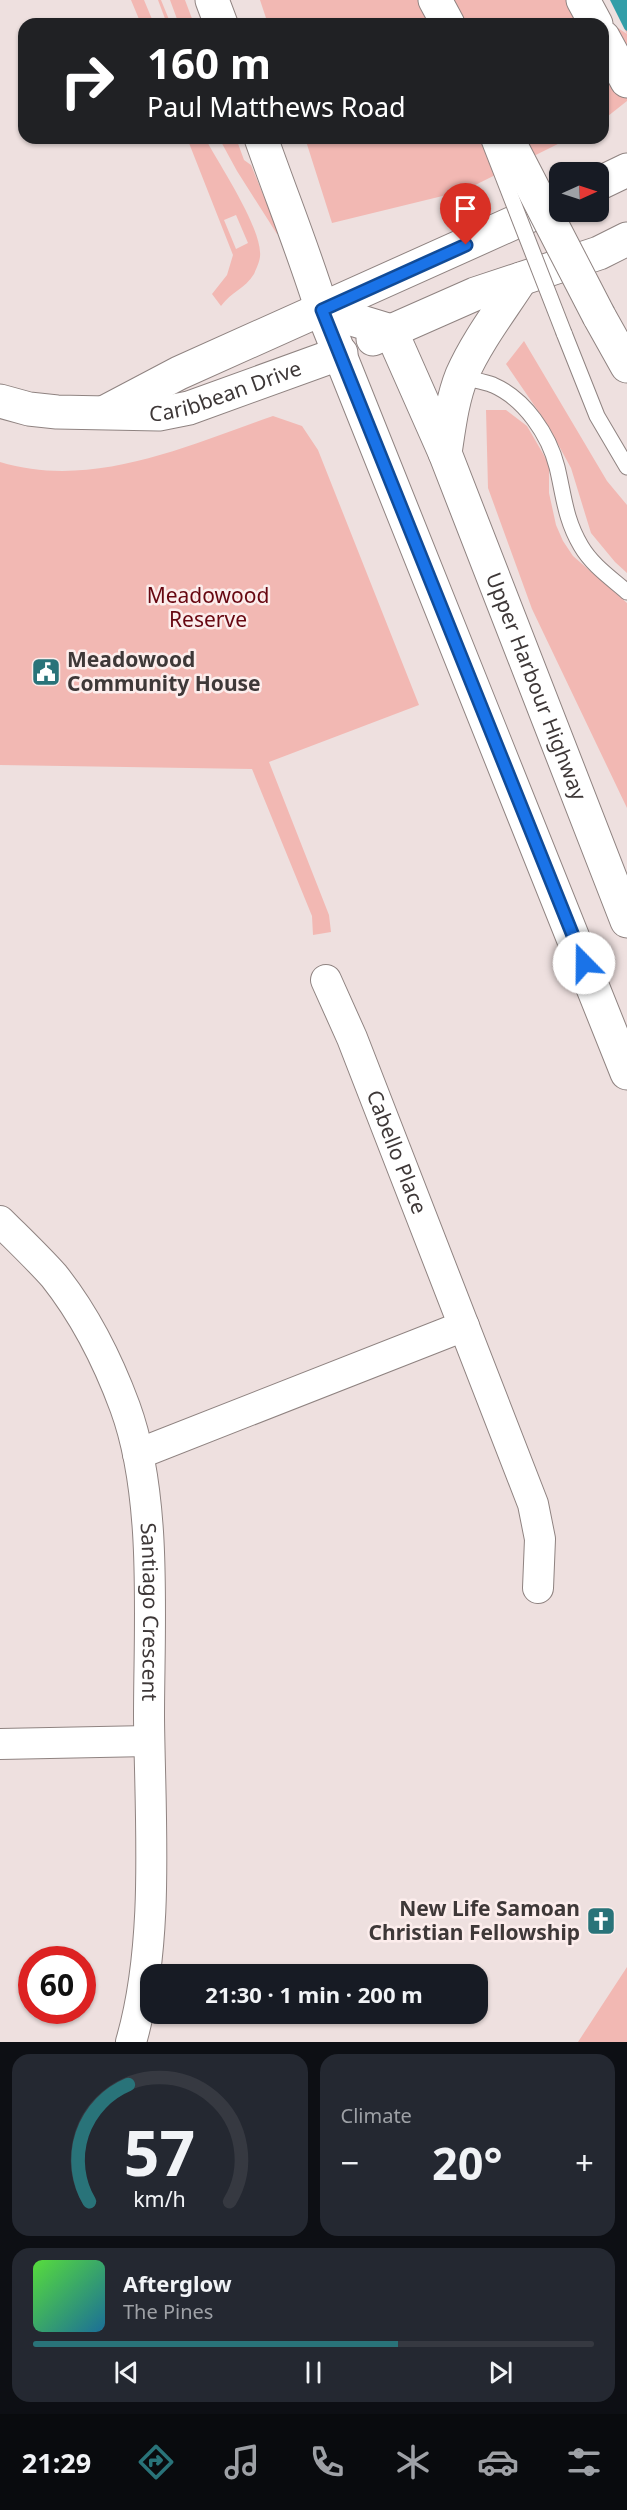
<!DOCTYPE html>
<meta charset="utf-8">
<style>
:root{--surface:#171b24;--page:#242831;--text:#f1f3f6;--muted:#9ea1a6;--line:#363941;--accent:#297379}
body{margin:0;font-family:"Noto Sans",sans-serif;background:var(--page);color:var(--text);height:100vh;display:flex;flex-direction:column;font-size:22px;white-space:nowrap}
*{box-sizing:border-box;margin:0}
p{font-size:20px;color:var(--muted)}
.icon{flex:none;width:33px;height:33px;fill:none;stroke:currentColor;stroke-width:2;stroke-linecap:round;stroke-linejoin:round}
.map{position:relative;height:2042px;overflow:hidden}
.panel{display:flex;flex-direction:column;gap:12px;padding:12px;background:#0d0f14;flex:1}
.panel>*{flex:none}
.banner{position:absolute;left:18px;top:18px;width:591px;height:126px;border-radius:18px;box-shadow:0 2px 4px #0004;background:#202124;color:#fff;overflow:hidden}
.needle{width:39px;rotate:87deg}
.tools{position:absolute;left:549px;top:162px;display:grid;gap:12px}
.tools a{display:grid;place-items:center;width:60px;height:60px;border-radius:12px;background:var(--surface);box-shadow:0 2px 4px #0004;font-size:30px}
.speed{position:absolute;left:18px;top:1946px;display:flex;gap:12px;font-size:30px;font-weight:700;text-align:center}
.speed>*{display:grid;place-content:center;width:78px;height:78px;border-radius:50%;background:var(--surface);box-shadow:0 2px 4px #0004;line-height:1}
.speed .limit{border:9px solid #d22;background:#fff;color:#111}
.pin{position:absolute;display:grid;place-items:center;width:51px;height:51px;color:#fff;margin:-62px -26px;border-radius:50% 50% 50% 0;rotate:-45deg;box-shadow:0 0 6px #0007}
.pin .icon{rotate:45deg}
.me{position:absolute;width:66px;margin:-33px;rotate:338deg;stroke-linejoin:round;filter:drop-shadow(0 0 4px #0008)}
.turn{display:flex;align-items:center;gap:21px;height:126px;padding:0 30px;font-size:27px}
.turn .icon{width:78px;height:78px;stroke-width:2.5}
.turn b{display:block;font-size:42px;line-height:51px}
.big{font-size:45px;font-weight:700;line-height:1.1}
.panel .card{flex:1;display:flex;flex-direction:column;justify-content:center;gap:9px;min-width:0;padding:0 21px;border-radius:18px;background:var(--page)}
.panel .dial{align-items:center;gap:0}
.dial svg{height:156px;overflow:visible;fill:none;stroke:var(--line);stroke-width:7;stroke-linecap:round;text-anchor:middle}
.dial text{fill:var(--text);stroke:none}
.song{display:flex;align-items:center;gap:18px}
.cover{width:72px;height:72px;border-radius:9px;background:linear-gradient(135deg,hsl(110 70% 55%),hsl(200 70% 35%))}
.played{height:6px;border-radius:3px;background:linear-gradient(90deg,var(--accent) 65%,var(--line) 65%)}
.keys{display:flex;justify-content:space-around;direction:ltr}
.heat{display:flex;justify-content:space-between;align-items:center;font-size:33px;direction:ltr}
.panel .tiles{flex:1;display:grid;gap:12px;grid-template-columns:1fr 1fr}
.card:last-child{grid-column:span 2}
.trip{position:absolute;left:140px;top:1964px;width:348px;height:60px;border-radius:18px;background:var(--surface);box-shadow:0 2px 4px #0004;font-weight:700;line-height:60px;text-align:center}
.menu{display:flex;height:96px;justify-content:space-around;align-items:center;background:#090b0e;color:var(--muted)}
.menu .icon{width:42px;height:42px}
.menu .on{color:var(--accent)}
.menu b{font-size:27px;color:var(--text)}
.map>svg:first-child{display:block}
.green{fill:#f2b8b3;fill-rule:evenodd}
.water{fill:#329ea8}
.pier{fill:#eee0df}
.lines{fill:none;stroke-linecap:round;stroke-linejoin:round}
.service-casing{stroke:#8f8381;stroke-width:17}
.minor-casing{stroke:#8f8381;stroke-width:32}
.secondary-casing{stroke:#8f8381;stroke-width:35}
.primary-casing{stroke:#8f8381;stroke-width:35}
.motorway-casing{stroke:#8f8381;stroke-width:35}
.service{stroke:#fff;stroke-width:15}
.minor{stroke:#fff;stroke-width:30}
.secondary{stroke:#fff;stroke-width:33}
.primary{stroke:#fff;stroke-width:33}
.motorway{stroke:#fff;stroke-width:33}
.service-bridge-casing{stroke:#8f8381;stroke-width:17;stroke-linecap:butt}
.motorway-bridge-casing{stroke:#8f8381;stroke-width:35;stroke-linecap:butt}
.service-bridge{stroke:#fff;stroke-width:15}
.motorway-bridge{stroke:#fff;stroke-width:33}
.route-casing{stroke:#114b97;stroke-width:15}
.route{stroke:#1a73e8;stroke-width:10}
.labels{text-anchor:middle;stroke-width:5;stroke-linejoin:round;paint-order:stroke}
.street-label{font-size:21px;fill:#3e3838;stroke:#fcedec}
.park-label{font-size:21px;fill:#670711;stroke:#fcedec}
.poi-label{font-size:21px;font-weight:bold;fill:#3e3838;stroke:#fcedec;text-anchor:start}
</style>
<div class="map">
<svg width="627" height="2042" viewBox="0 0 627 2042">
<rect width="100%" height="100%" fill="#eee0df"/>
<!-- green -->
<path class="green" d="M131 0H144L154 24H141Z
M158 0H161L170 22 177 19 170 0H185L194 24H167Z
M260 0H627V101L603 120V24H268Z
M187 138H205C219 164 259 224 260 252 261 259 257 267 254 274 245 289 232 291 221 306L212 294 227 275 233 255ZM236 215 248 243 236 249 224 220Z
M219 138H236L244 160 251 165 279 233 277 234 237 171Z
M305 138H570L463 191 332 223Z
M524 341 607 481 627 505V573L615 562 591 533 571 468 547 424 506 364Z
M486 410H506L527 426 549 464V493L556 525 563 541 573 556 627 603V808L532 609 488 488Z
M273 416 302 426 318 450 419 705 269 762 329 915 331 932 313 935 312 916 252 769 0 765V462C92 490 187 446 273 416Z
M627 1967V2042H578Z"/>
<!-- water -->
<path class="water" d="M602 0H627V31L617 24Z"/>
<!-- pier -->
<path class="pier" d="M599 0H610L627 34 615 26Z"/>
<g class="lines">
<!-- service casing -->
<g class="service-casing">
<path id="service" d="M564 333 597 416 627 467
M462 377C472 380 483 381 493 385 525 399 549 435 557 467 564 496 565 519 581 546 592 565 611 578 627 592"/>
</g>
<!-- minor casing -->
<g class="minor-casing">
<g id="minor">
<path id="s1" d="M326 980 352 1038 533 1504 540 1539 538 1588"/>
<path id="s2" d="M0 1221C18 1239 37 1257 54 1276 85 1315 108 1361 125 1407 158 1497 149 1622 149 1717 150 1821 160 1942 131 2042"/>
<path d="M138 1454 464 1326"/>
<path d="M0 1744 149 1741"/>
</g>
</g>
<!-- secondary casing -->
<g class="secondary-casing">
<g id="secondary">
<path d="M598 184 627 170"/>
<path id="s3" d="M0 401 29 409 57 412 159 414 189 408 341 353"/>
<path d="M105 412 179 373 560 202"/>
</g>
</g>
<!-- primary casing -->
<g class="primary-casing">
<g id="primary">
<path d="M322 310 627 1073"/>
<path id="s4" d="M322 310 391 331 445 453 627 921"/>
<path d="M373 339 475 294 599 253 627 239"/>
<path d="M445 453C449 427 452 400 462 375 477 341 501 310 521 279"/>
</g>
</g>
<!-- motorway casing -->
<g class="motorway-casing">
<path id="motorway" d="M212 0 221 24
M435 0 448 24
M583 0 596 24
M603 37 627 81
M261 138C281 195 304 252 322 310
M599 316 627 366"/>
</g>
<!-- service -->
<use href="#service" class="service"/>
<!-- minor -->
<use href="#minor" class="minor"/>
<!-- secondary -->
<use href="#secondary" class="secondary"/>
<!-- primary -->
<use href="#primary" class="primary"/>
<!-- motorway -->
<use href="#motorway" class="motorway"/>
<!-- service-bridge casing -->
<g class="service-bridge-casing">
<path id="service-bridge" d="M488 138 564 333"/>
</g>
<!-- motorway-bridge casing -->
<g class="motorway-bridge-casing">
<path id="motorway-bridge" d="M507 138 599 316"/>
</g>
<!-- service-bridge -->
<use href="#service-bridge" class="service-bridge"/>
<!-- motorway-bridge -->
<use href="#motorway-bridge" class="motorway-bridge"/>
</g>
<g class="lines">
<!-- route casing -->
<g class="route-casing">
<path id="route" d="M466 245 322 310 584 963"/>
</g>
<!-- route -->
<use href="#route" class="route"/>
</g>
<!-- icons -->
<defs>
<g id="civic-square" transform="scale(1.5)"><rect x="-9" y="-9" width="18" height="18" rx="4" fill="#297379" stroke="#fcedec"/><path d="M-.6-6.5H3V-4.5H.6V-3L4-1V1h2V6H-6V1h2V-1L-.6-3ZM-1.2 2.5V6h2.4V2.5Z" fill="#fff"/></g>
<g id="church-square" transform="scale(1.5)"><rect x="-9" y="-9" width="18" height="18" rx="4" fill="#297379" stroke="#fcedec"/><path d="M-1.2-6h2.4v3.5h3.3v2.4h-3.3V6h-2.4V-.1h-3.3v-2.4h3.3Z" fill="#fff"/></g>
</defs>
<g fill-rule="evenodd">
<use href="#civic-square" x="46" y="672"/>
<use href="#church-square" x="601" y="1921"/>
</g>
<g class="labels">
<!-- street labels -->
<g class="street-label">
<text dy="7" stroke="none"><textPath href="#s3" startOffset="230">Caribbean Drive</textPath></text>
<text dy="7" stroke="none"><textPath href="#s4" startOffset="456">Upper Harbour Highway</textPath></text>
<text dy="7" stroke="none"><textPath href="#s1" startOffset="186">Cabello Place</textPath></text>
<text dy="7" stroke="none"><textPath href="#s2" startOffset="434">Santiago Crescent</textPath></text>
</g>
<!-- park labels -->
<g class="park-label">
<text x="208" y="603">Meadowood<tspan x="208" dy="24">Reserve</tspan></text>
</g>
<!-- poi labels -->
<g class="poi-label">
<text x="67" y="667">Meadowood<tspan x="67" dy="24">Community House</tspan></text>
<text x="580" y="1916" text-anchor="end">New Life Samoan<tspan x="580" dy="24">Christian Fellowship</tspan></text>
</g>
</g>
</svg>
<div class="tools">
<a><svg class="needle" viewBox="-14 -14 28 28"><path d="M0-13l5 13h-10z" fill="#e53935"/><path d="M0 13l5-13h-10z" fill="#9ea1a6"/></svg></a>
</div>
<div class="speed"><div class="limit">60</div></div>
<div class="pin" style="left:466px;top:245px;background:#d93025"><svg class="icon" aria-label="arrive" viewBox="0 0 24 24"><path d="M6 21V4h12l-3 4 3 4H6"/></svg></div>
<svg class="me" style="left:584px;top:963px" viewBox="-20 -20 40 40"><circle r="19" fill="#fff"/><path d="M0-13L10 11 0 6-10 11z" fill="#1a73e8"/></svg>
<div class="trip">21:30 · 1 min · 200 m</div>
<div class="banner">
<div class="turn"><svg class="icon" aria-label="right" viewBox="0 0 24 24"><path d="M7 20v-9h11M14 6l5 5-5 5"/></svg><div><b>160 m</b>Paul Matthews Road</div></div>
</div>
</div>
<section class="panel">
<div class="tiles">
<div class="card dial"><svg viewBox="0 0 100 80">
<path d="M14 69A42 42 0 1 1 86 69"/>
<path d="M14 69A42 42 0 0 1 34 9" stroke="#297379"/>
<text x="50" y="56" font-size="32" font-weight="700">57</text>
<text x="50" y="72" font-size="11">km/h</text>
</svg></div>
<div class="card"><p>Climate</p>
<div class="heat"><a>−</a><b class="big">20°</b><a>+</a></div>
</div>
<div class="card">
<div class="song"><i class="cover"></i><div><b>Afterglow</b><p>The Pines</p></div></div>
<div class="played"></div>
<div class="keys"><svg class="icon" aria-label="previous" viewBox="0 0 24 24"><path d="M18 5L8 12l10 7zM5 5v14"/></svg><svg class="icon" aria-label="pause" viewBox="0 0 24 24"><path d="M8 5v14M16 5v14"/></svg><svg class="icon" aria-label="next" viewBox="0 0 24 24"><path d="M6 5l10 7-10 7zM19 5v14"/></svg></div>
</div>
</div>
</section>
<nav class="menu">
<b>21:29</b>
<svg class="icon on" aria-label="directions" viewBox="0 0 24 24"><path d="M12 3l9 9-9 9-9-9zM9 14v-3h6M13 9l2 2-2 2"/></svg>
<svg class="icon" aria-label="music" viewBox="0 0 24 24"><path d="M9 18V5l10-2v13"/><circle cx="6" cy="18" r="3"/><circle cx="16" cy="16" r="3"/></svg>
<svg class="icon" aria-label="phone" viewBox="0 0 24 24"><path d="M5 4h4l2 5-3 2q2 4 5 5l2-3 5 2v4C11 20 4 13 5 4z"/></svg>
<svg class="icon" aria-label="climate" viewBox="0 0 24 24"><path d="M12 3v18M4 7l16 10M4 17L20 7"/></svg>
<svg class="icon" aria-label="car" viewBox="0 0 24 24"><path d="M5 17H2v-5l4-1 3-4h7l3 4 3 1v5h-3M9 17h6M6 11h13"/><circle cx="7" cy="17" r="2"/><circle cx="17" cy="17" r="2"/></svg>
<svg class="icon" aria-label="filters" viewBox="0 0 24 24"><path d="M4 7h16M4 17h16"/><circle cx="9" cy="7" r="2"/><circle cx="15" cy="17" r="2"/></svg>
</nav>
